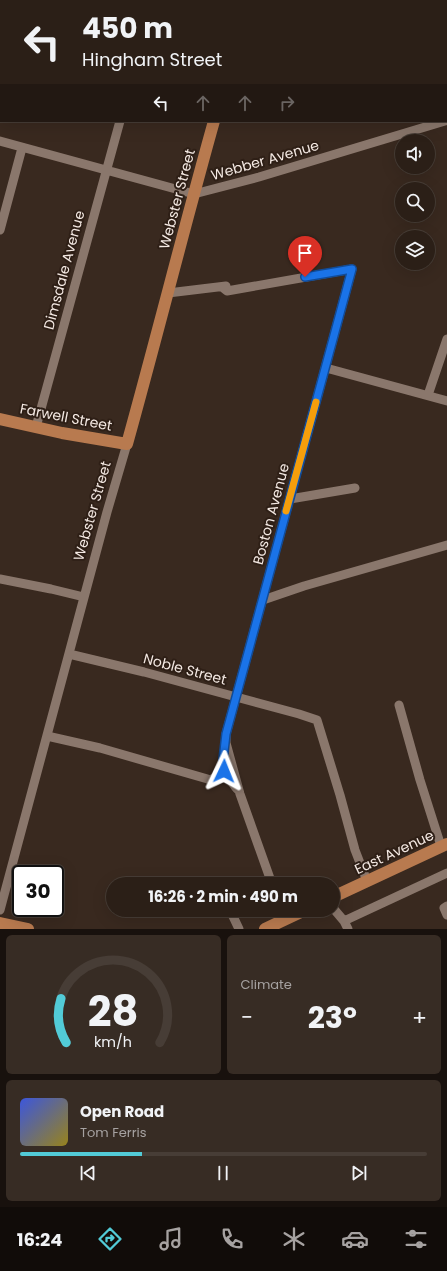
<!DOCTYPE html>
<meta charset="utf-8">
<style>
:root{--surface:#2b1f17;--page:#372c24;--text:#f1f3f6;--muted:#a6a2a1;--line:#473d36;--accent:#52cbd7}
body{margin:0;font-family:Poppins,sans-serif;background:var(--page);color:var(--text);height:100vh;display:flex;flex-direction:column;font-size:15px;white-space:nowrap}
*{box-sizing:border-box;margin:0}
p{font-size:13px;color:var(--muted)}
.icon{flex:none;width:22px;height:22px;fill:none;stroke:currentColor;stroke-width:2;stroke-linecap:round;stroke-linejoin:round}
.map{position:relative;height:929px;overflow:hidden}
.panel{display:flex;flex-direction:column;gap:6px;padding:6px;background:#18110d;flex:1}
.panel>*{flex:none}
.banner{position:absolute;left:0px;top:0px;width:447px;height:122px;box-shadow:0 4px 16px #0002,0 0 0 1px var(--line);background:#2b1f17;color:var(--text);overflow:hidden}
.fabs{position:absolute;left:395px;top:134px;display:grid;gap:8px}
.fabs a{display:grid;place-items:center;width:40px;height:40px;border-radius:50%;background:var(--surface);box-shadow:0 4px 16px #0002,0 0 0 1px var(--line);font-size:20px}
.speed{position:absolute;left:12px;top:865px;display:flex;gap:8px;font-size:20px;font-weight:700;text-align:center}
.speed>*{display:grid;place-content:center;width:52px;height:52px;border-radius:50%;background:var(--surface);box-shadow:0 4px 16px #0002,0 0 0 1px var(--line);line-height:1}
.speed .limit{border:2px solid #111;border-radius:6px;background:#fff;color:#111}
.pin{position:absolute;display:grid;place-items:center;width:34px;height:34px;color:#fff;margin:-41px -17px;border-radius:50% 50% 50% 0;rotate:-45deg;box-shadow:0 0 4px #0007}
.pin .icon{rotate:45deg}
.me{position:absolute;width:44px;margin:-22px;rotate:2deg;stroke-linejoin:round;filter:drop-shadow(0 0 3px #0008)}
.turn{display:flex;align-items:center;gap:14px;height:84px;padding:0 16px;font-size:18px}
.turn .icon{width:52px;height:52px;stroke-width:2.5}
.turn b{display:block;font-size:28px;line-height:34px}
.lanes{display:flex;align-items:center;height:38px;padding:0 16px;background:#0003;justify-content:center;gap:20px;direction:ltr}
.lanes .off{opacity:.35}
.big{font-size:30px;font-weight:700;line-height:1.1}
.panel .card{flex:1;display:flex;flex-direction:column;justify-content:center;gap:6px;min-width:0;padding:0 14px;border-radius:6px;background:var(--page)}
.panel .dial{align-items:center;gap:0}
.dial svg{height:104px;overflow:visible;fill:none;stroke:var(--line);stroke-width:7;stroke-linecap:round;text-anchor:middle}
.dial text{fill:var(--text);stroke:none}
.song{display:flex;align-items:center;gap:12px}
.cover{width:48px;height:48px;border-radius:6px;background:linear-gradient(135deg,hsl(230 70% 55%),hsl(50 70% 35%))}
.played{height:4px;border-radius:2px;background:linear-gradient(90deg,var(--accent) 30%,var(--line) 30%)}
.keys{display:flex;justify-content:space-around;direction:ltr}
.heat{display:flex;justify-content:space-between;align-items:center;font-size:22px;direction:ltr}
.panel .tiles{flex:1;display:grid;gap:6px;grid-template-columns:1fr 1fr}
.card:last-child{grid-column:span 2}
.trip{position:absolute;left:106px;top:877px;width:234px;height:40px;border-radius:20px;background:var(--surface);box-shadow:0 4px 16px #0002,0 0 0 1px var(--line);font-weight:700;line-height:40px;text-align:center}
.menu{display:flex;height:64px;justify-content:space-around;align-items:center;background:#110c09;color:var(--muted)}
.menu .icon{width:28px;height:28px}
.menu .selected{color:var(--accent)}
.menu b{font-size:18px;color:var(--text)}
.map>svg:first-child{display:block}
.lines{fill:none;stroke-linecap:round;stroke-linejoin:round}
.minor{stroke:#8a776c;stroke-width:9}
.major{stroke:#b87a4f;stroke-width:12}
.route-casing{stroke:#114b97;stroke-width:10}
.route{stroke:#1a73e8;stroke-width:7}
.slow{stroke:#f59e0b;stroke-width:7}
.labels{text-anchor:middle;stroke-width:4;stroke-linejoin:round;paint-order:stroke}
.street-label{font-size:14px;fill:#f4e9e3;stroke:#2e1f16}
</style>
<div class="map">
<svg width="447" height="929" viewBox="0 0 447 929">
<rect width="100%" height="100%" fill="#39291f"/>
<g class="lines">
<!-- minor -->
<path class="minor" d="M152 1V0
M446 75H447
M0 141 194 194 259 177 445 121
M0 230 22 148
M222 287 227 291 352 269 226 734V743L240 794 272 884
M168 293 226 286
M326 368 447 401
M428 395 447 339
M36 427 120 121
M290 499 355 488
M0 579 51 589 84 597
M263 600 304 586 447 545
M69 654 144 672 299 714 317 720 340 795 355 850 367 881
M399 705 420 780 441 846
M47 736 100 748 211 780 224 771
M225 746C221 770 223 771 237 789
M254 884 270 879
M447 906 444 908 447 915
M333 908 344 921 348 929
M0 910 107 512 127 444
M230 910 239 929
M281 910 285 919
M344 921 447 873"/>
<!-- major -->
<path class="major" d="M247 1 248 0
M0 419 62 433 127 444C157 336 184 228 214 121
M333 897 447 844
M0 923 28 929
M265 929 305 910"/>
</g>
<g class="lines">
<!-- route casing -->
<g class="route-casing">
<path id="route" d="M224 771 223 760 226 734 352 269 305 277"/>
</g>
<!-- route -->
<use href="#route" class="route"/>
<!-- slow -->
<path class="slow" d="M286 511 316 402"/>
</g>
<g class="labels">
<!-- street labels -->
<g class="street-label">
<text transform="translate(265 160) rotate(-16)" y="5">Webber Avenue</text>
<text transform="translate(177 199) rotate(-75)" y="5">Webster Street</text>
<text transform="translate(64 270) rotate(-75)" y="5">Dimsdale Avenue</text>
<text transform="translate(66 417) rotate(11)" y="5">Farwell Street</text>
<text transform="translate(92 511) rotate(-74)" y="5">Webster Street</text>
<text transform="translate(271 514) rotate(-75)" y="5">Boston Avenue</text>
<text transform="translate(185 669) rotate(15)" y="5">Noble Street</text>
<text transform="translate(394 852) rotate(-25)" y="5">East Avenue</text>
</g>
</g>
</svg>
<div class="fabs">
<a><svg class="icon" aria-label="sound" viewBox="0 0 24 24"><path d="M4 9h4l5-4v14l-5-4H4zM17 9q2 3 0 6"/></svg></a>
<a><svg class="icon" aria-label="search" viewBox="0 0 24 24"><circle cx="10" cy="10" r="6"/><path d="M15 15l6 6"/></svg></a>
<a><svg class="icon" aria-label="layers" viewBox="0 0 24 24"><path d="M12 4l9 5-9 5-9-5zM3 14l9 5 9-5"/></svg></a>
</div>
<div class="speed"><div class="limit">30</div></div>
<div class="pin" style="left:305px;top:277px;background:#d93025"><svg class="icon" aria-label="arrive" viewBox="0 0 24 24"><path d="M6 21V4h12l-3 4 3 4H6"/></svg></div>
<svg class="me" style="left:224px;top:771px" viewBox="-20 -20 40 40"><path d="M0-17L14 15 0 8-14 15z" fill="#1a73e8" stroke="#fff" stroke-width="4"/></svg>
<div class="trip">16:26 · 2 min · 490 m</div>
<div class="banner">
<div class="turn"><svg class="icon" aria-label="left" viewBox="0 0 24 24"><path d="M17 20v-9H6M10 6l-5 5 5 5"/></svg><div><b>450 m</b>Hingham Street</div></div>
<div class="lanes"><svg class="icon" aria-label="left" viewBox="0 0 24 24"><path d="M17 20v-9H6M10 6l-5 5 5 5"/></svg><svg class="icon off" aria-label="ahead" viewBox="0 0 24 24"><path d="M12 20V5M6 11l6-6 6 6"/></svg><svg class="icon off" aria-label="ahead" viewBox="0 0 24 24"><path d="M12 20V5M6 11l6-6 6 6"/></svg><svg class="icon off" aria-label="right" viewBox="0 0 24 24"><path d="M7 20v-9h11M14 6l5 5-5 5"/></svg></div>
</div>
</div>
<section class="panel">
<div class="tiles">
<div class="card dial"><svg viewBox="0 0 100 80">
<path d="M14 69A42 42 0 1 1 86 69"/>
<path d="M14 69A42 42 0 0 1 10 35" stroke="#52cbd7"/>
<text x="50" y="56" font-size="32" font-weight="700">28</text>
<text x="50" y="72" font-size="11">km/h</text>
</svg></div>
<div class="card"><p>Climate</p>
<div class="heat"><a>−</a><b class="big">23°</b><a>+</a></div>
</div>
<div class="card">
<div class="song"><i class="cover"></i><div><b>Open Road</b><p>Tom Ferris</p></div></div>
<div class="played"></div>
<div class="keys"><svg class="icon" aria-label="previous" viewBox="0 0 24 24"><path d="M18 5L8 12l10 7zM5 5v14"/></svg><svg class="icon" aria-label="pause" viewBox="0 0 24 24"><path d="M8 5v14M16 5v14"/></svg><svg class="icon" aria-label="next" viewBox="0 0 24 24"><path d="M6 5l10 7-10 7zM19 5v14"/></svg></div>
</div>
</div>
</section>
<nav class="menu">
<b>16:24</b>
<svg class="icon selected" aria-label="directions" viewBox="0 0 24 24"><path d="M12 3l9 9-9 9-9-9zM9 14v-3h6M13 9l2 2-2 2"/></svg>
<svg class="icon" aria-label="music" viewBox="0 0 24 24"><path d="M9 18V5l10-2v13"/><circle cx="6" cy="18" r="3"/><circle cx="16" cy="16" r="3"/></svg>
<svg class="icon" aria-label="phone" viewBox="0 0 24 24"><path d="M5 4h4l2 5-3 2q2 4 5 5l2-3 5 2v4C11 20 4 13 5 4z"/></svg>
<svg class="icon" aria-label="climate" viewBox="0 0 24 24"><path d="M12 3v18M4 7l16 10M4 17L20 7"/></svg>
<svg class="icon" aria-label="car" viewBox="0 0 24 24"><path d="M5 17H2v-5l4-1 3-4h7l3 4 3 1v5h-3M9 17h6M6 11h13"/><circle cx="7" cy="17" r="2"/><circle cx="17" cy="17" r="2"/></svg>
<svg class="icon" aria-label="filters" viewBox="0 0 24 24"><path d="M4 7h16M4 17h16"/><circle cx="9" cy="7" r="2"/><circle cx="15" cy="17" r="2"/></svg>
</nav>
